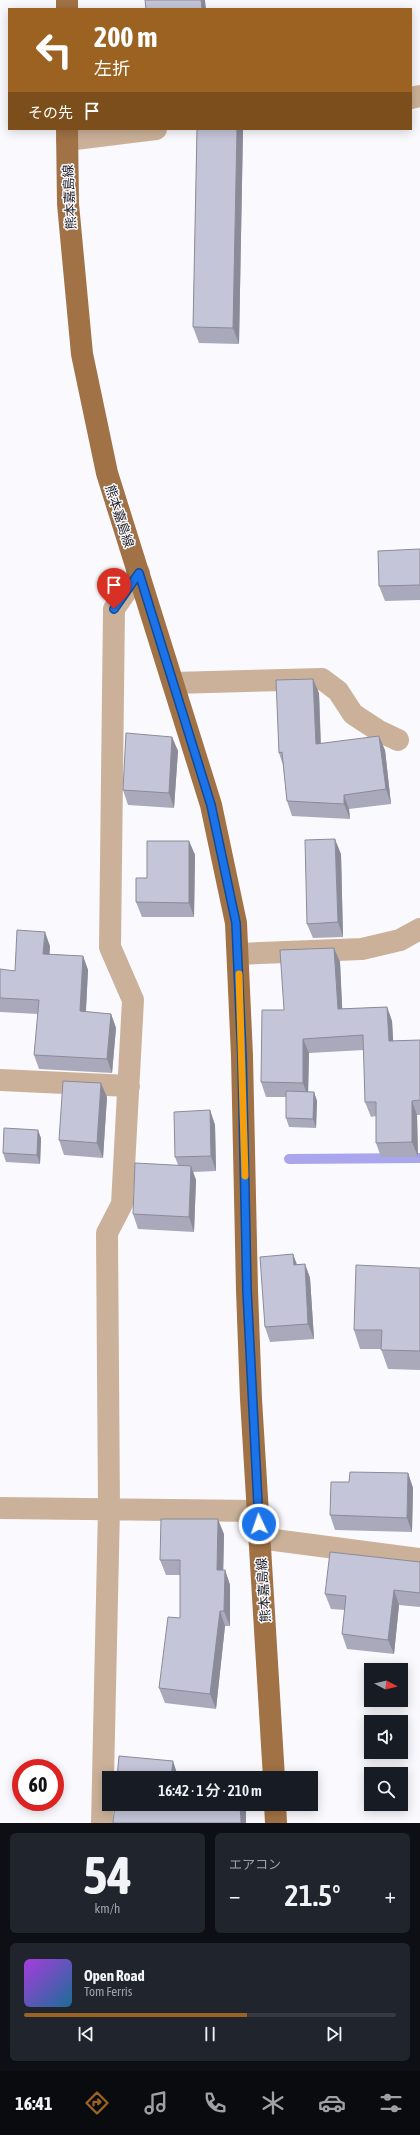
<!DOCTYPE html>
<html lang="ja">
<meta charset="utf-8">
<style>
:root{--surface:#171b24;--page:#20242c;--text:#f1f3f6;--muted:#9ea1a6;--line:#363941;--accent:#9c6222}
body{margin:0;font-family:"Asap Condensed","Noto Sans JP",sans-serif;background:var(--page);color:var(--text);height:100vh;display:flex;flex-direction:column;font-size:15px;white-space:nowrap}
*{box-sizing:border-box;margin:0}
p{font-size:13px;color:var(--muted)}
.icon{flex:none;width:22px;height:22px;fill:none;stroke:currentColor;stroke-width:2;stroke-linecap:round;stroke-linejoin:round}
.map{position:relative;height:1823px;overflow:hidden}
.details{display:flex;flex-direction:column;gap:10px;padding:10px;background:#0d0f14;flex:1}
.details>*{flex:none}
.guide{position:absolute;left:8px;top:8px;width:404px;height:122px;border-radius:0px;box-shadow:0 2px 10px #0003;background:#9c6222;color:#fff;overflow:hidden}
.needle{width:26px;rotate:97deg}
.fabs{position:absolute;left:364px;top:1663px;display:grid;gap:8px}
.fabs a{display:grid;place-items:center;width:44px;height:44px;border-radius:0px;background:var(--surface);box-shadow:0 2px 10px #0003;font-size:20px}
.speed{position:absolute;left:12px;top:1759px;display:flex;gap:8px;font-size:20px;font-weight:700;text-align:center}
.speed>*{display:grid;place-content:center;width:52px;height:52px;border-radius:50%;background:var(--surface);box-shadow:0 2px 10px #0003;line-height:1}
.speed .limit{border:6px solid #d22;background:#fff;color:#111}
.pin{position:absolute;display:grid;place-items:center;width:34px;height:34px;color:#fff;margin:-41px -17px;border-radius:50% 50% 50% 0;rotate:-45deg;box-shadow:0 0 4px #0007}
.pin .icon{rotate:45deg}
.me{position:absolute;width:44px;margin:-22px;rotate:357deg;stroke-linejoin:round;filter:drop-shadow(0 0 3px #0008)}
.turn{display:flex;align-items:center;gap:14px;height:84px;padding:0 20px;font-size:18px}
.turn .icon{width:52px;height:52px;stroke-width:2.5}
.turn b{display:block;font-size:28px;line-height:34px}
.then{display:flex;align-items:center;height:38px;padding:0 20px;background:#0003;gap:8px;font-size:15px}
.big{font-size:30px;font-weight:600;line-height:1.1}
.details .tile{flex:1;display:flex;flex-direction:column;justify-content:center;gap:6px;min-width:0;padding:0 14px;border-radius:6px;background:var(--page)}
.details .dial{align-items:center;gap:0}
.dial b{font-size:52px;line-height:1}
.song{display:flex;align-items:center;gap:12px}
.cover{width:48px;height:48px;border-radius:6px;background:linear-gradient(135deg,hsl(280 70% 55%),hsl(200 70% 35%))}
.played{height:4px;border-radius:2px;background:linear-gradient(90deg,var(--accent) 60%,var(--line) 60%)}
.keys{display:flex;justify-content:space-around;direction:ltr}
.heat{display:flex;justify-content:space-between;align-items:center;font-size:22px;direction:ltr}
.details .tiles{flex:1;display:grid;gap:10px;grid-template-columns:1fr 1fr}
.tile:last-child{grid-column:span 2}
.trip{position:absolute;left:102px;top:1771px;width:216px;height:40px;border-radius:0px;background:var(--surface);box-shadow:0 2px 10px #0003;font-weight:600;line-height:40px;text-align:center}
.dock{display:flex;height:64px;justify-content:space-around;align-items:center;background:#090b0e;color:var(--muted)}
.dock .icon{width:28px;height:28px}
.dock .selected{color:var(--accent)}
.dock b{font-size:18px;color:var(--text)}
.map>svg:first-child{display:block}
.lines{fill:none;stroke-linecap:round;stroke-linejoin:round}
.stream{stroke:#a9a6ed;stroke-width:10}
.minor{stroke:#cbb199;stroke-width:22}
.major{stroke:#a17245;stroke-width:22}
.wall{fill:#a9a9bb}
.shaded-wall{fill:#8a8a98}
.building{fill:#c5c5d9;stroke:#8a8a98}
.route-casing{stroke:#114b97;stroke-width:10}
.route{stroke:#1a73e8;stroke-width:7}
.slow{stroke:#f59e0b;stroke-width:7}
.labels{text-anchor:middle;stroke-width:3;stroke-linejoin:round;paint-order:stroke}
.street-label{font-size:13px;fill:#222229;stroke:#fafafe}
</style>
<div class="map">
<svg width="420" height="1823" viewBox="0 0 420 1823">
<rect width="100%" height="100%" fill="#fafafe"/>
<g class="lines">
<!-- stream -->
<path class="stream" d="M289 1159 420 1158"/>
<!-- minor -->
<path class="minor" d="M411 98 420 96
M67 140 156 129
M173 683 322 679 338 691 353 714 379 731 398 740
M238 954 362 949 400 940 420 929
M0 1080 129 1086
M0 1508 258 1511
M259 1538 420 1559
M102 1823 109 1508 107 1233 122 1204 133 1000 110 947 114 609 139 573"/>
<!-- major -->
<path class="major" d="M67 9V0
M67 129 68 204 82 354 107 473 211 805 236 923 242 1056 247 1290 251 1399 274 1778
M275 1804 276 1823"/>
</g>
<!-- wall -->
<path class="wall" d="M197 129H243L239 344 199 343 193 327Z
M420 549V600L385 601 379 586Z
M319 693 321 743 385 750 391 804 349 809 350 819 292 816 287 801 283 765 279 753Z
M172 737 178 751 174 808 128 805 123 790Z
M189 841 195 855 194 917H142L136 902Z
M341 854 343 937 313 938 307 924Z
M50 946 49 954 83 956 88 970 86 1012 111 1014 116 1028 112 1073 39 1069 34 1055 38 1014 0 1012V969L15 971Z
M334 948 340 962 342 1009 387 1007 392 1021 393 1041 420 1040V1115H417L418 1157H381L376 1143V1116L371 1117 365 1102 364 1050 309 1053 308 1092H314L317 1101 316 1128 289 1127 286 1118V1097H266L261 1082 284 1010Z
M107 1097 103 1158 64 1155 59 1140Z
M210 1110 215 1125 216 1171 193 1172 196 1180 194 1232 138 1229 133 1214 178 1165 175 1157Z
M41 1138 40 1164 6 1162 3 1153Z
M293 1254 297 1264H305L310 1278 314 1339 270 1342 265 1327Z
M420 1268V1370L388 1369 381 1349H360L354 1330Z
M408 1473 413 1488 412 1532 335 1530 330 1515Z
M224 1534 223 1570H225L230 1585V1626H225L216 1709 165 1703 159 1688 180 1618V1575H166L160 1560Z
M420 1562V1607L399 1605 394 1654 347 1649 342 1634 345 1610 331 1609 325 1594Z"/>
<!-- shaded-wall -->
<path class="shaded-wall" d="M201 0H205L206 9H202Z
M237 129H243L239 344 233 328Z
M313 679 319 693 321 758 316 744Z
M379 736 385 750 391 804 386 789Z
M172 737 178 751 174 808 169 793Z
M344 795 349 809 350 819 344 804Z
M335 839 341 854 343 937 338 922Z
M189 841 195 855 194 917 189 903Z
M45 932 50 946 49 968 43 954Z
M334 948 340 962 343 1024 338 1009Z
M83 956 88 970 85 1026 80 1011Z
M387 1007 392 1021 394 1055 389 1041Z
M111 1014 116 1028 112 1073 107 1059Z
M303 1039 309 1053 308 1097 303 1083Z
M101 1083 107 1097 103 1158 97 1143Z
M314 1092 317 1101 316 1128 313 1119Z
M412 1101 417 1115 418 1157 412 1142Z
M210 1110 215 1125 216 1171 211 1156Z
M38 1130 41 1138 40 1164 37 1155Z
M191 1166 196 1180 194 1232 189 1217Z
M293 1254 298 1269 294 1265Z
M305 1264 310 1278 314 1339 308 1324Z
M408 1473 413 1488 412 1532 407 1518Z
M218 1519 224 1534 223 1585 217 1570Z
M225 1570 230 1585V1626L224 1611Z
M394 1590 399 1605 394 1654 388 1640Z
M220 1611 225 1626 216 1709 210 1694Z
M173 1761 178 1776V1778H171Z
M240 1804H244L246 1810V1823H241Z"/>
<!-- building -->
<path class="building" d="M145 0H201L202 9H146Z
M197 129H237L233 328 193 327Z
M420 549V585L379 586 378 551Z
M313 679 316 744 379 736 386 789 344 795V804L287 801 282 752 279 753 276 680Z
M126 733 172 737 169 793 123 790Z
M335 839 338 922 307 924 305 840Z
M147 841H189V903L136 902V878H147Z
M17 930 45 932 43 954 83 956 80 1011 111 1014 107 1059 34 1055 39 1000 0 998V969L15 971Z
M334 948 338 1009 387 1007 389 1041 420 1040V1100L412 1101V1142L376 1143V1102H365L363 1035 303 1039V1083L261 1082 262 1010H284L280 950Z
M63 1081 101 1083 97 1143 59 1140Z
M286 1091 314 1092 313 1119 286 1118Z
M210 1110 211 1156 175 1157 174 1112Z
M4 1128 38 1130 37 1155 3 1153Z
M135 1163 191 1166 189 1217 133 1214Z
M293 1254 294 1265 305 1264 308 1324 265 1327 260 1257Z
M356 1265 420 1268V1351L381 1350 382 1330H354Z
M350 1472 408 1473 407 1518 330 1515 331 1482H349Z
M161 1519H218L217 1570H225L224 1611H220L210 1694 159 1688 168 1617 180 1618V1560H160Z
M330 1552 420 1562V1593L394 1590 388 1640 342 1634 346 1596 325 1594Z
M119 1756 173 1761 171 1778H117Z
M115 1804H240L241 1823H113Z"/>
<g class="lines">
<!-- route casing -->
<g class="route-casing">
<path id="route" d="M114 609 139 573 211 805 236 923 242 1056 247 1290 259 1524"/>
</g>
<!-- route -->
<use href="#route" class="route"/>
<!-- slow -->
<path class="slow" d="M239 974 245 1176"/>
</g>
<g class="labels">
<!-- street labels -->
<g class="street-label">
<text transform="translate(69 197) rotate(-93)" y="5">熊本嘉島線</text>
<text transform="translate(120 516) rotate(72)" y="5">熊本嘉島線</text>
<text transform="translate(263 1590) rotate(-94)" y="5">熊本嘉島線</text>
</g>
</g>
</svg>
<div class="fabs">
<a><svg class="needle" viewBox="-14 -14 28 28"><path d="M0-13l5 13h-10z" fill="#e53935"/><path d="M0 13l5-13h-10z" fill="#9ea1a6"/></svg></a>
<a><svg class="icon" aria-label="sound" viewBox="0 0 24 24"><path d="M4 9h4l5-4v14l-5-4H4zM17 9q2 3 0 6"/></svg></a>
<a><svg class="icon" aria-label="search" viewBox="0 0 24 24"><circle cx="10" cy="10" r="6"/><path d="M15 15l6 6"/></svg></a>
</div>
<div class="speed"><div class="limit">60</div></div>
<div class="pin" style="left:114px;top:609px;background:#d93025"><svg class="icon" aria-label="arrive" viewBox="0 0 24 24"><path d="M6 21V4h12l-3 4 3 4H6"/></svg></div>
<svg class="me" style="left:259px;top:1524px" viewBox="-20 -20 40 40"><circle r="17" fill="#1a73e8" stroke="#fff" stroke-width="3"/><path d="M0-11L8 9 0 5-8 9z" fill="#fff"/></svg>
<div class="trip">16:42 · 1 分 · 210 m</div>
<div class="guide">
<div class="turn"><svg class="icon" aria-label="left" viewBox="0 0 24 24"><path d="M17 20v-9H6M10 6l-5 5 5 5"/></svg><div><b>200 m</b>左折</div></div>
<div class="then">その先<svg class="icon" aria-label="arrive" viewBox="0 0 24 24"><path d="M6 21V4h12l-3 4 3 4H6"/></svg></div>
</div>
</div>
<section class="details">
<div class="tiles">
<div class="tile dial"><b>54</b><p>km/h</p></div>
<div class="tile"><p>エアコン</p>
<div class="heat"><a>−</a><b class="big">21.5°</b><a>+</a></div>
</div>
<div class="tile">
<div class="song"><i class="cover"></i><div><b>Open Road</b><p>Tom Ferris</p></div></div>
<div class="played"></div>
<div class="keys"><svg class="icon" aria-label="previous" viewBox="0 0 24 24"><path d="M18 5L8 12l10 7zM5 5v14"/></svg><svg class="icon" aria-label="pause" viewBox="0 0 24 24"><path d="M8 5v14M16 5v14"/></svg><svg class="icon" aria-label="next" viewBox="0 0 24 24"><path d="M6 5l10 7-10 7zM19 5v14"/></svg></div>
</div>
</div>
</section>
<nav class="dock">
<b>16:41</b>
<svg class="icon selected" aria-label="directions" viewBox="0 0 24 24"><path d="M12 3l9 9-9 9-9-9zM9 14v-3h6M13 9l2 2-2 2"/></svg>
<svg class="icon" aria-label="music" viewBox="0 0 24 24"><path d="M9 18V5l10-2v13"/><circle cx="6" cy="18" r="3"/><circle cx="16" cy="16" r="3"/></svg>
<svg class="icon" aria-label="phone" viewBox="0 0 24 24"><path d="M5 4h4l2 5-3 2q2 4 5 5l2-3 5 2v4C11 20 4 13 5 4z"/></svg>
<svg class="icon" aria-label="climate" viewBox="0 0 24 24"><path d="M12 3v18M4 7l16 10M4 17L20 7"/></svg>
<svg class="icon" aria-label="car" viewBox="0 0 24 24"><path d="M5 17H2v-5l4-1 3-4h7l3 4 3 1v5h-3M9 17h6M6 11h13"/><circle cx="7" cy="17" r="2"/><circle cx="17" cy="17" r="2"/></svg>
<svg class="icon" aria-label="filters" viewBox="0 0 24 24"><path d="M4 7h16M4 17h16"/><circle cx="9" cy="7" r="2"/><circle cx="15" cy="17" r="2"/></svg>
</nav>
